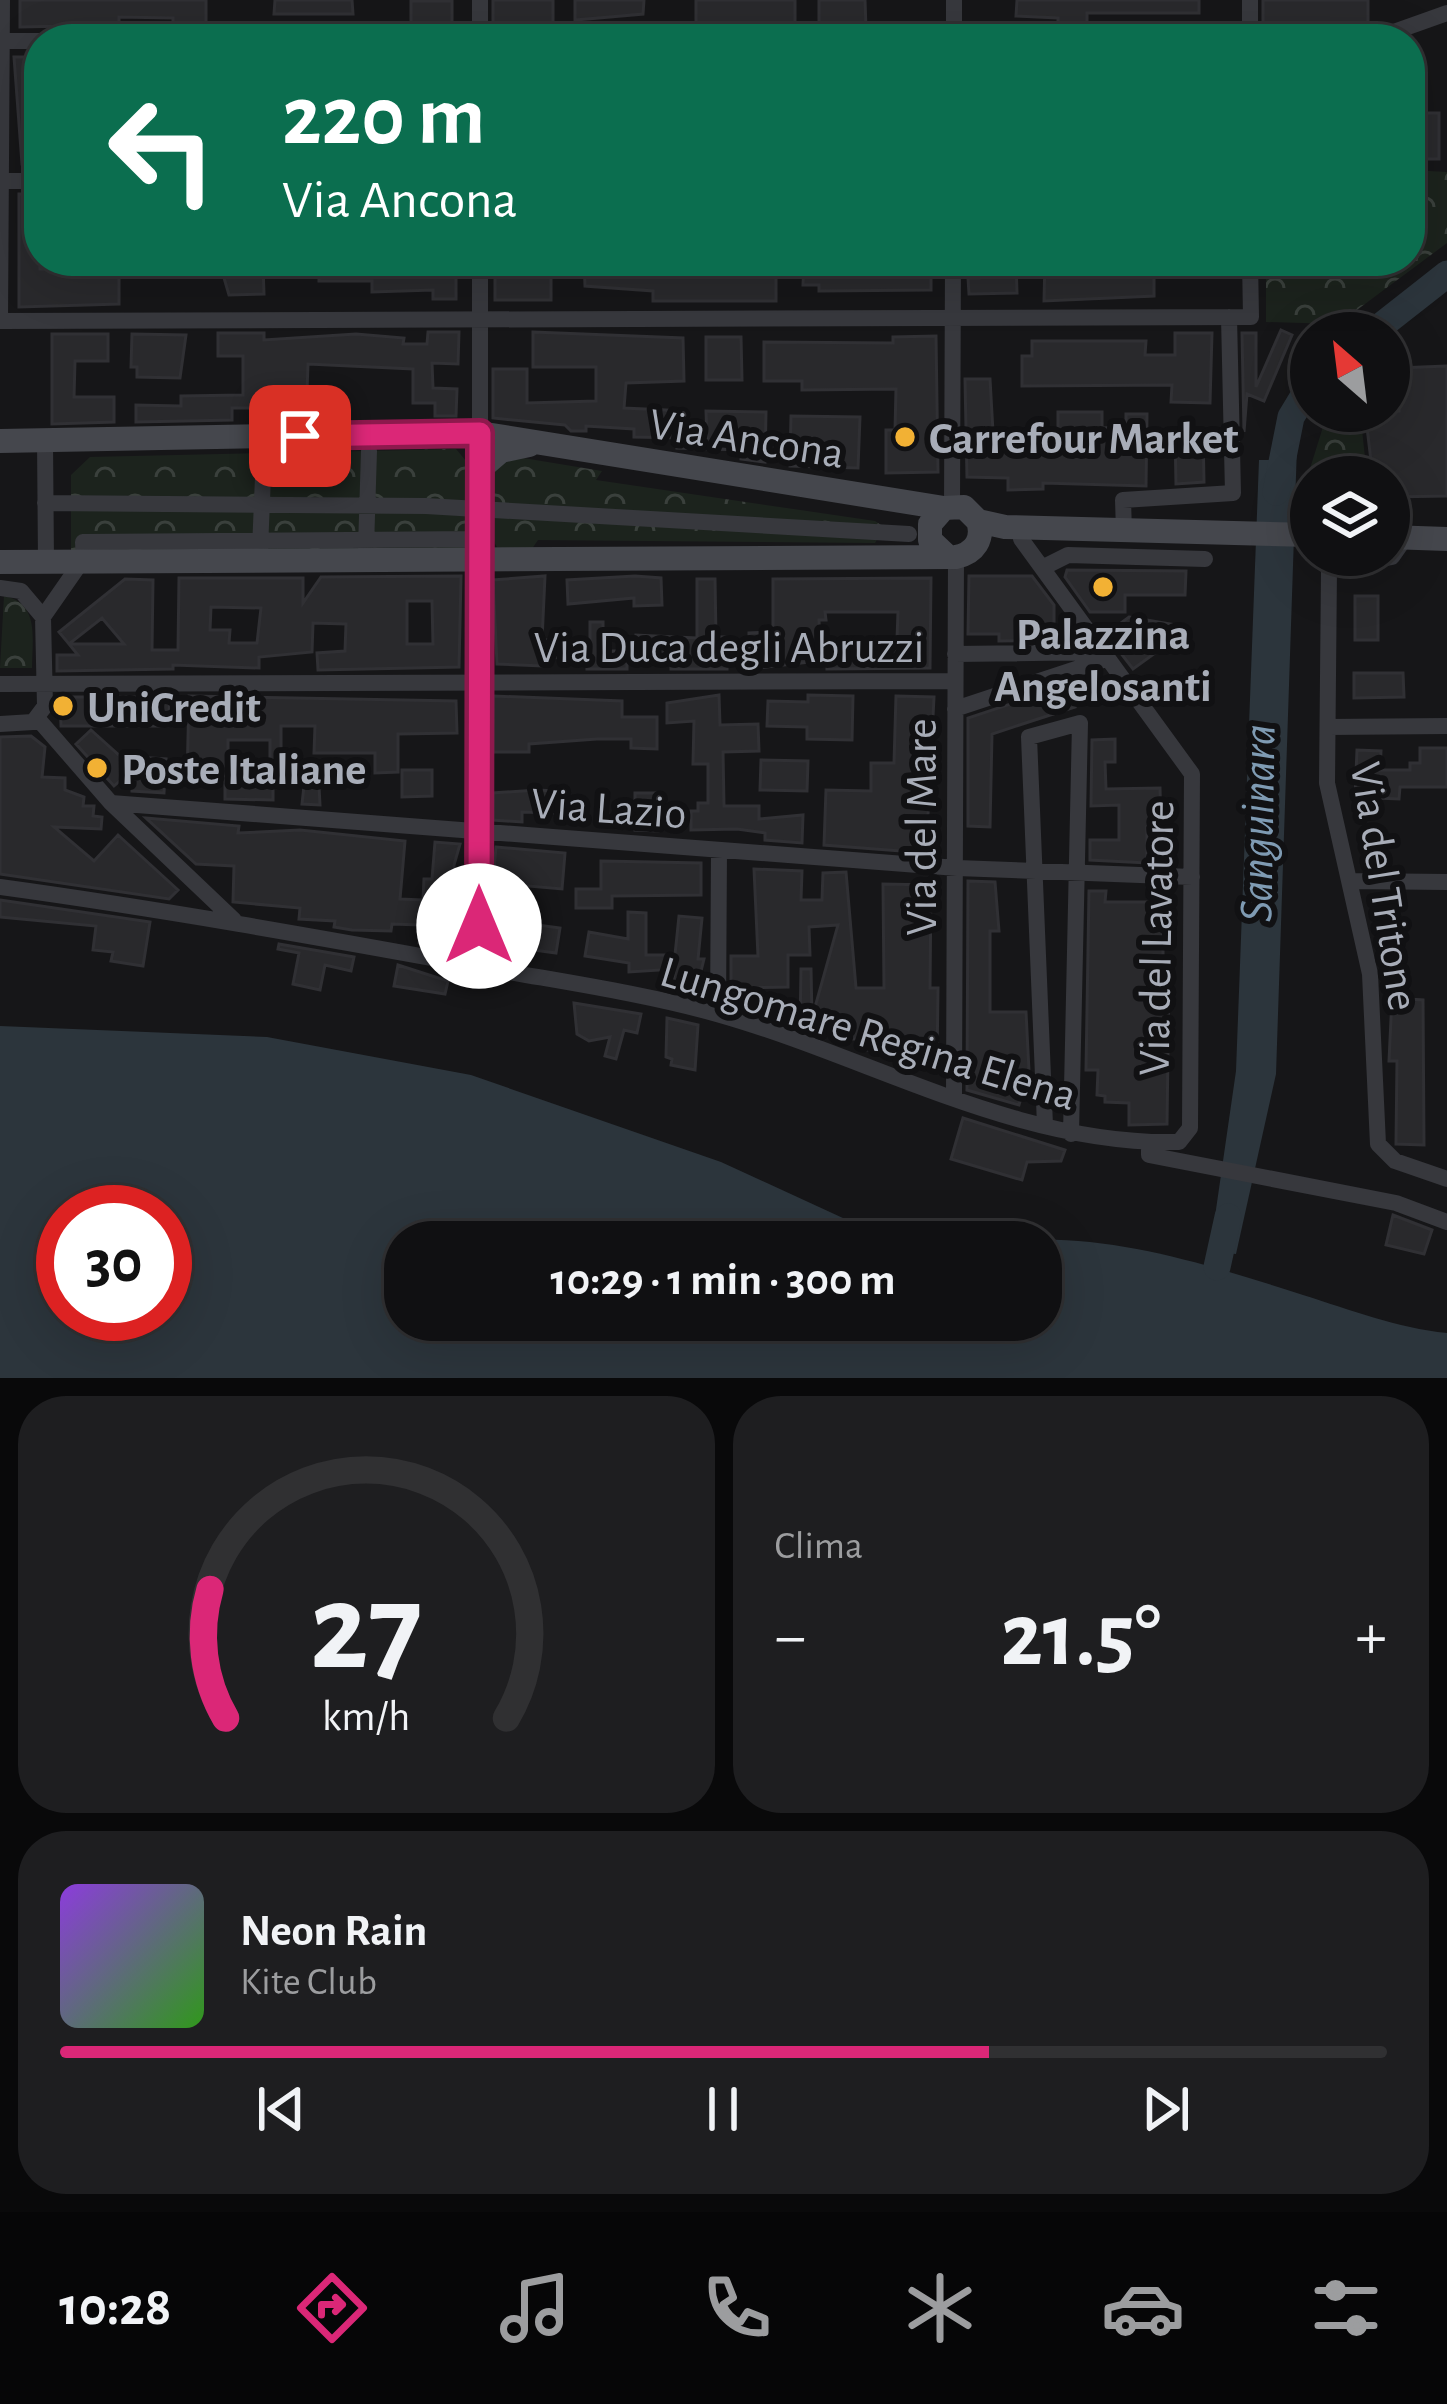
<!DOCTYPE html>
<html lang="it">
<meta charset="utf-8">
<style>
:root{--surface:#101012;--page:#1e1e20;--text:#f1f3f6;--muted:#9c9d9f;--line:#303032;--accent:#db2777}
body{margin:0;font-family:"Alegreya Sans",sans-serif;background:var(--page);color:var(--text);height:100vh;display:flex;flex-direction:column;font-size:45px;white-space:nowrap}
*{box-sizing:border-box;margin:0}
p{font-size:39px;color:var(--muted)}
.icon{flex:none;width:66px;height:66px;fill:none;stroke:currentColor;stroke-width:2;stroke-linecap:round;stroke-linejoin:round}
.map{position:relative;height:1378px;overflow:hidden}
.side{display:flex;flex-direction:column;gap:18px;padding:18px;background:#09090a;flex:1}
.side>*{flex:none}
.hud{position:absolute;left:24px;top:24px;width:1401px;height:252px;border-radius:48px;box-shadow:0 12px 48px #0002,0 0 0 3px var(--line);background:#0b6e4f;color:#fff;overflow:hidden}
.needle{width:78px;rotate:332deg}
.tools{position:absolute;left:1290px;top:312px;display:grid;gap:24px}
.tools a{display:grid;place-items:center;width:120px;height:120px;border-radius:50%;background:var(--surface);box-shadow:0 12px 48px #0002,0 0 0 3px var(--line);font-size:60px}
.speed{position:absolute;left:36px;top:1185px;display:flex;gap:24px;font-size:60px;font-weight:700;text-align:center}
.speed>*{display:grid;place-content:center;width:156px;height:156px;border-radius:50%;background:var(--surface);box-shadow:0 12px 48px #0002,0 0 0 3px var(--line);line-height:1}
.speed .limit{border:18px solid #d22;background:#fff;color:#111}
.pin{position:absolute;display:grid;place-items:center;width:102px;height:102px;color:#fff;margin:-51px;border-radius:24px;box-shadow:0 6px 18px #0006}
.me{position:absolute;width:132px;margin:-66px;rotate:0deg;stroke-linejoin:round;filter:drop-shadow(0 0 9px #0008)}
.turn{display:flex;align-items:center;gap:42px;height:252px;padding:0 60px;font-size:54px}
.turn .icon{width:156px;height:156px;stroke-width:2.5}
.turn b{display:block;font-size:84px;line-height:102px}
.big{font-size:90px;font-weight:700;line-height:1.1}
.side .tile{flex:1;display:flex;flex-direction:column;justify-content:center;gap:18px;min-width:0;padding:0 42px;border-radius:48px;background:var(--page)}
.side .dial{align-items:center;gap:0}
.dial svg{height:312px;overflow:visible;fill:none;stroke:var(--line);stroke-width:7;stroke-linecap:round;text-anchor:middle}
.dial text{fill:var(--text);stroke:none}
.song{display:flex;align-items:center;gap:36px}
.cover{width:144px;height:144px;border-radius:18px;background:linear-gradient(135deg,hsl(270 70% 55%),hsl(110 70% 35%))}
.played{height:12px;border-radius:6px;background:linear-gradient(90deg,var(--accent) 70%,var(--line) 70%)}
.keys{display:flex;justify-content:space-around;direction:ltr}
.heat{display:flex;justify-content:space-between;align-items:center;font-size:66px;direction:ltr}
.side .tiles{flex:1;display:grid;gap:18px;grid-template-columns:1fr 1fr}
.tile:last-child{grid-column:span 2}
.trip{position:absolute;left:384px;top:1221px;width:678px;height:120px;border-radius:48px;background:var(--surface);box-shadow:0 12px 48px #0002,0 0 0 3px var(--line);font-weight:700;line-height:120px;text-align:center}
.tabs{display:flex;height:192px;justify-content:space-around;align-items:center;background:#060607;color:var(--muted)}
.tabs .icon{width:84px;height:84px}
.tabs .selected{color:var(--accent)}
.tabs b{font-size:54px;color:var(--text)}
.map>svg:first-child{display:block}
.park{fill:url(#park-crowns)}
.water{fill:#2c353c;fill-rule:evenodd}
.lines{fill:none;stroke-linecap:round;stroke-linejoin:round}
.river{stroke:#2c353c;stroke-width:27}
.building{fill:#29292c;stroke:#303034;stroke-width:3;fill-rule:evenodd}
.street{stroke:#37383d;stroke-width:16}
.secondary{stroke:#45474d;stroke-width:24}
.route-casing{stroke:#8e194d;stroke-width:30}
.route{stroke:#db2777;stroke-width:21}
.poi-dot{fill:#f2b134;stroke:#111113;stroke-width:4.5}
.labels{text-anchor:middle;stroke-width:12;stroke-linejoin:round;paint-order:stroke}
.street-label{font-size:45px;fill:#a8adb8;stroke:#111113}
.poi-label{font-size:45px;font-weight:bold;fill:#a8adb8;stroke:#111113;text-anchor:start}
.water-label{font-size:48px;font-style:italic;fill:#7f9bb3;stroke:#111113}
</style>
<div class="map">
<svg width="1447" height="1378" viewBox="0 0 1447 1378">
<defs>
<pattern id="park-crowns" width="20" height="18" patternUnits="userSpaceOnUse" patternTransform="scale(3)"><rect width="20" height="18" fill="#1c231d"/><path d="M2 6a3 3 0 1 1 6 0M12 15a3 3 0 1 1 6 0" fill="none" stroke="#3a403c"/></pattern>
</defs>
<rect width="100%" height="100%" fill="#161618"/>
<!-- park -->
<path class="park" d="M1410 170 1447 172V243L1338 324 1266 322V261H1410Z
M1328 411H1360L1367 477H1311V520H1294Z
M456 449 466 461 470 543 465 549 71 550V475L90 457Z
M517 457 602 471 596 480 875 521 884 527 875 543 538 540 529 553 497 547C488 533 485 487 493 471 497 462 508 460 517 457Z
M4 596C40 603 32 639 32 668H0Z"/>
<!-- water -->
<path class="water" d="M1297 446 1276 1074 1236 1254 1210 1251 1236 1071 1259 460H1274Z
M0 1026 267 1037 471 1075 721 1162 895 1242H405V1320H1041V1242H1002C1101 1230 1210 1265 1303 1295 1351 1310 1397 1328 1447 1333V1378H0ZM165 1212V1314H63V1212Z"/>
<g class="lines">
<!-- river -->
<path class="river" d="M1372 333 1447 274
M1276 492 1291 417 1311 384
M1217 1267 1228 1217"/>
</g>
<!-- building -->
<path class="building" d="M20 0H206V26H173V18L119 17V25L20 27Z
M275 0H352L353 14H274Z
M493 0H553V27H493Z
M575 0H644L643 14 575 20Z
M696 0H795V25L696 23Z
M819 0H865L866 29 819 30Z
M1017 0H1199V13H1087V25L1058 24V18L1016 16Z
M1263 0H1368V27L1263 24Z
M411 1H452V24H411Z
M14 57H39V164H22Z
M1410 113H1439V159H1410Z
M19 194H39L40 269H88V261H119V304L19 307Z
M296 261H456V299H433V290L372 292V281H319V276H296Z
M495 261H551V300H495Z
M584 261H639V268L776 265V301H653V291L585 286Z
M804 261 854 267V261H885V268L938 261V274L931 275V290L819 291V285H803Z
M979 261H1016L1017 293 969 294 968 278H979Z
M1045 261 1154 265V296L1044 301Z
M231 263 263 266 264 294 229 295 222 271Z
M1281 330 1292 335 1264 401 1247 394 1244 432 1242 333H1256V387Z
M428 332H459L458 364 432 363 433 388 457 389 456 416H435V403H413V369L308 364 306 419H277V408H232V420L136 422V405L181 406V396L243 395V356H218V333H264V340L356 334 404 338 403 344H427Z
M533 332 683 338 684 381 626 383 624 408 686 411 687 438H707L706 411 766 412 765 462 741 459 742 450 677 448V439L683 438 634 437V429L586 426V431H571L565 425 493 418V369H527V403L596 401V367H533Z
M1175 333H1212L1210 403 1171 402 1172 385 1022 386V356H1032V341H1146L1145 355H1175Z
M52 334H108V361H75L74 397H114V422L52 424Z
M132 334 186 335 180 378 137 377V367H131Z
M936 336 938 472 886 473V430H895L896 389 802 390V381H764V342L893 343V337Z
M706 337H741L742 380H706Z
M1447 366V496L1389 497V477H1373L1365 411H1399L1398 368Z
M965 379H990L993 432 1058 431V412H1102V428L1126 427V414H1147L1146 486 1043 483V489L1008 490V478L967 477Z
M791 416 860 417 858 468 790 466Z
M1203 430 1204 482 1176 484 1175 431Z
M1067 570 1186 571 1185 595H1125V612H1090L1065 577Z
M461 576 459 667 318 670 317 653 345 651 346 624 313 623 312 652 259 657V668L173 665V669L57 671V655H78L69 644H124L102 618 69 644 59 632 125 579 153 580 152 650H178L179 578H303V603L321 577ZM407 601H432L433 644H407ZM211 607 261 608 257 643H229L230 630H210Z
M545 576 542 640H590V622H603V651H627V669H587V657L542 658V666L497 664 493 580Z
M635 576 661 578 662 605 634 606V598L568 604 567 580Z
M969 576H1032L1054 605V634H1074L1078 640 999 641V634H968Z
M931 578 930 668 827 669V660L749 669V633L773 632V579ZM825 612H898L897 639 820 646 819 620H826Z
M697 579H715L716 637H727V669H671V655L636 656V635L697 638Z
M1355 596H1378V640H1355Z
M1129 617 1176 625 1174 648H1162L1133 669 1106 634Z
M1354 673H1403L1404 697 1354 698Z
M1068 685 1075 707 992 734 990 827 968 826V718Z
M719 695 720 725 758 724 759 751 723 752 724 806H759V819L803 815 802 843 765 840V833L737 829 691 830V811H698V803H708V764H693L694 721 667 723V703Z
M808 695 853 696 852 740 807 739V727L767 726 768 701 808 702Z
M189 696 456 701 457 733 398 734V772L375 773V753H314L315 726H281V765L318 768 320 805 302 804 304 786 292 785H273V800L225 799V781L187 780ZM228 740H270V765H228Z
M493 696 622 701V717H657V749L631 748V739H597L529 744V752H493Z
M896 696 934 697 926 853 824 845 826 790 871 791V763H894Z
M60 697H170L168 726H61Z
M91 730 120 756 166 759 164 793 132 791 133 769 114 786 76 744Z
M31 736 45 747 42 777 65 778V790L84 797 83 806H94L93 816 102 817 101 829 54 827 94 861 118 835 178 890 169 899 0 874V737Z
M1115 739V762H1105L1106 789 1160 788 1161 826 1147 827V863L1090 860V840H1119V805L1091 806 1092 740Z
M1420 748H1447V787H1400L1399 799 1355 797 1357 750 1381 751 1380 770H1410V763H1420Z
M761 760 808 761 807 791 760 790Z
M402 770H432V796L402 797Z
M538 790 554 791 553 813 522 812V822L493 820V793Z
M635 793H658V831L635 830Z
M146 818 239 826 238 833 300 830 405 841 400 899 423 900 424 879H432L435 842 460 844 454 865 456 949 419 943 421 925 392 924 391 931 352 930 334 927 335 921 299 919 300 908 233 902 234 866 196 864Z
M496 847 565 853 562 889 493 883Z
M601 861 701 863V895L612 896V908H576V889H601Z
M754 869 802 871 801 900H822L823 873 846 872 856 988H884L883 884 931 885 930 988H938L937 1063H907V1051L865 1050V1039H836V1031L800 1028 801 969H811L812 1018 838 925 809 927 810 955H788V987L731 988V956H758Z
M968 881 995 882 999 931H990V1012H1026L1029 1071 1019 1105 967 1090Z
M1089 891H1106L1105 902H1163V979H1169L1167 1124 1129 1125V1103L1105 1102V1096L1097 1095 1098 1070H1086Z
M0 900 150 922 143 966 111 961 113 952 93 950 96 926 0 917Z
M628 912 646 913V955H675L679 916 702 918 698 959H704L695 995 671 989 675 969 629 972V963L585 956 589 932 628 939Z
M500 920 560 928 556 953 497 945Z
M279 944 354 957 351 971 325 965 320 990 293 984 299 953 278 949Z
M398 965 448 981 445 994 394 986Z
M1392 998 1423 1000 1424 1145 1396 1144 1397 1061H1389Z
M574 1003 641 1014 637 1033 624 1030 616 1059 605 1056 610 1037 589 1041 577 1034Z
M667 1018 698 1025 695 1070 671 1065 672 1059 666 1057Z
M963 1118 1065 1150 1061 1161 1027 1162 1022 1180 951 1159Z
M1393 1215 1432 1230 1424 1254 1386 1245Z"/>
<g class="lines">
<!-- street -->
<path class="street" d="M480 0V39
M954 0V39
M1250 39V0
M1374 39 1447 13
M0 41H39
M0 181H39
M0 321 1251 317 1250 261
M0 321 2 0
M45 440 46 562
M45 503 426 506 909 534
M952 506 953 261
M1124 531 1123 500 1233 493 1229 317
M1406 537 1392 557 1329 569 1327 783 1370 974 1378 1144 1395 1161 1447 1179
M366 548 369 451
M260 549 264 453
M84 561 83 542 475 539
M1042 568 1068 555 1205 559
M0 588 21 591 43 617 45 706 33 722 0 724
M43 617 82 561
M955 654 1100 652
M0 684 955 681
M955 709 1106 659
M38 719 111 803 234 920
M1328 727 1447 726
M111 803 957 868 1192 877
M1351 881 1447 882
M0 887C160 909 317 937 476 966 556 981 638 992 717 1014 870 1057 1017 1146 1179 1142L1190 1128 1192 774 1021 539
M480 967V261
M718 1014 719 851
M954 1096 956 557
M1045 1125 1029 737 1080 723 1071 1134
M1149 1142V1155L1396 1203 1447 1222"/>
<!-- secondary -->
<path class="secondary" d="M0 441 473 432 944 508
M480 469 501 451 529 445
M978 521 1005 527 1311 535
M1389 537 1447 539
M0 562 956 557C975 553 984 539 978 521L964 507 944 508 930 524V540L948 557"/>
</g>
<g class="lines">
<!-- route casing -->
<g class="route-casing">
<path id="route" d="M300 436 480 433 479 926"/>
</g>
<!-- route -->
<use href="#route" class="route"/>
</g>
<!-- markers -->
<g class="poi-dot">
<circle cx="905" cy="437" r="12"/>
<circle cx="1103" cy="587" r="12"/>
<circle cx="63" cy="706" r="12"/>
<circle cx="97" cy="768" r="12"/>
</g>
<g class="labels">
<!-- street labels -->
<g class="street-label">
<text transform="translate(747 437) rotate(9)" y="16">Via Ancona</text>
<text x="729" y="662">Via Duca degli Abruzzi</text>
<text transform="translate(609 807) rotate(4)" y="16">Via Lazio</text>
<text transform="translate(920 827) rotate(-90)" y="16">Via del Mare</text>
<text transform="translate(1386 886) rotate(81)" y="16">Via del Tritone</text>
<text transform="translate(1155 938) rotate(-89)" y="16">Via del Lavatore</text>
<text transform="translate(869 1032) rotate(17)" y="16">Lungomare Regina Elena</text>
</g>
<!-- poi labels -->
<g class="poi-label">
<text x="929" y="453">Carrefour Market</text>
<text x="1103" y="649" text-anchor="middle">Palazzina<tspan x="1103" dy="52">Angelosanti</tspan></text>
<text x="87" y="722">UniCredit</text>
<text x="121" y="784">Poste Italiane</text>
</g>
<!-- water labels -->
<g class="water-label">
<text transform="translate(1256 823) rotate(-89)" y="17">Sanguinara</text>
</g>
</g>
</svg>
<div class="tools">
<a><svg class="needle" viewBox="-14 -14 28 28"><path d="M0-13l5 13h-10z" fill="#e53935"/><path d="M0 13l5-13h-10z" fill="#9c9d9f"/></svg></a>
<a><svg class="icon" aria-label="layers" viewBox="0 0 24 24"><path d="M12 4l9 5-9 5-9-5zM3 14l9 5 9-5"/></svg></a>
</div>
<div class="speed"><div class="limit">30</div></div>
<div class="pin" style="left:300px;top:436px;background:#d93025"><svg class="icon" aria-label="arrive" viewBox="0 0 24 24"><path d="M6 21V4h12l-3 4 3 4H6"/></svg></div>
<svg class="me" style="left:479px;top:926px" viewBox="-20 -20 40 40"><circle r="19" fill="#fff"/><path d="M0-13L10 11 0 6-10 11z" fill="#db2777"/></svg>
<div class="trip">10:29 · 1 min · 300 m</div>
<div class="hud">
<div class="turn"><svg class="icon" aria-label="left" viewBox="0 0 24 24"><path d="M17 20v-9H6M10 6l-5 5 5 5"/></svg><div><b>220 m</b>Via Ancona</div></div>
</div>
</div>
<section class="side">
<div class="tiles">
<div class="tile dial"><svg viewBox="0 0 100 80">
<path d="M14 69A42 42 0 1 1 86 69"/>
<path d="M14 69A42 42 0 0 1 10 36" stroke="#db2777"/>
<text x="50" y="56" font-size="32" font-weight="700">27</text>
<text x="50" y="72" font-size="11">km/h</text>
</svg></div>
<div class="tile"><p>Clima</p>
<div class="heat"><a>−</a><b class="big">21.5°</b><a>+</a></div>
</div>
<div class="tile">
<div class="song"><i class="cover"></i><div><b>Neon Rain</b><p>Kite Club</p></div></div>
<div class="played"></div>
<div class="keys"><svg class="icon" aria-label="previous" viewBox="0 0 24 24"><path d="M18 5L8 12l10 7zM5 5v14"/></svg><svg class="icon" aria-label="pause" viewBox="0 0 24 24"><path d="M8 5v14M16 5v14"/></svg><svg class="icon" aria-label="next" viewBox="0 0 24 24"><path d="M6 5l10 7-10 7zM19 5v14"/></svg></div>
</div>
</div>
</section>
<nav class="tabs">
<b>10:28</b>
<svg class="icon selected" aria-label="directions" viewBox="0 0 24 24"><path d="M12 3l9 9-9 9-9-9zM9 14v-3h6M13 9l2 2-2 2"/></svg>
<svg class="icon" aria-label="music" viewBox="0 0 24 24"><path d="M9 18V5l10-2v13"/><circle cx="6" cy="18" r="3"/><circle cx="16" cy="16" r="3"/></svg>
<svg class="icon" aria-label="phone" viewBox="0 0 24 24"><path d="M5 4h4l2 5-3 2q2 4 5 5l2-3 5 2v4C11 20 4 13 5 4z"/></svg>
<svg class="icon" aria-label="climate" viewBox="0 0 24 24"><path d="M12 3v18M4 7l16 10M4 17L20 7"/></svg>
<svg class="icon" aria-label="car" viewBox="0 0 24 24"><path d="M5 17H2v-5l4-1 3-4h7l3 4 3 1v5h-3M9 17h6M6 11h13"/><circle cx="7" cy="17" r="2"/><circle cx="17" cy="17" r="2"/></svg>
<svg class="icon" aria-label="filters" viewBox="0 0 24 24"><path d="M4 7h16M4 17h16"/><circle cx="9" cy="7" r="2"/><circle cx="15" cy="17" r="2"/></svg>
</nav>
